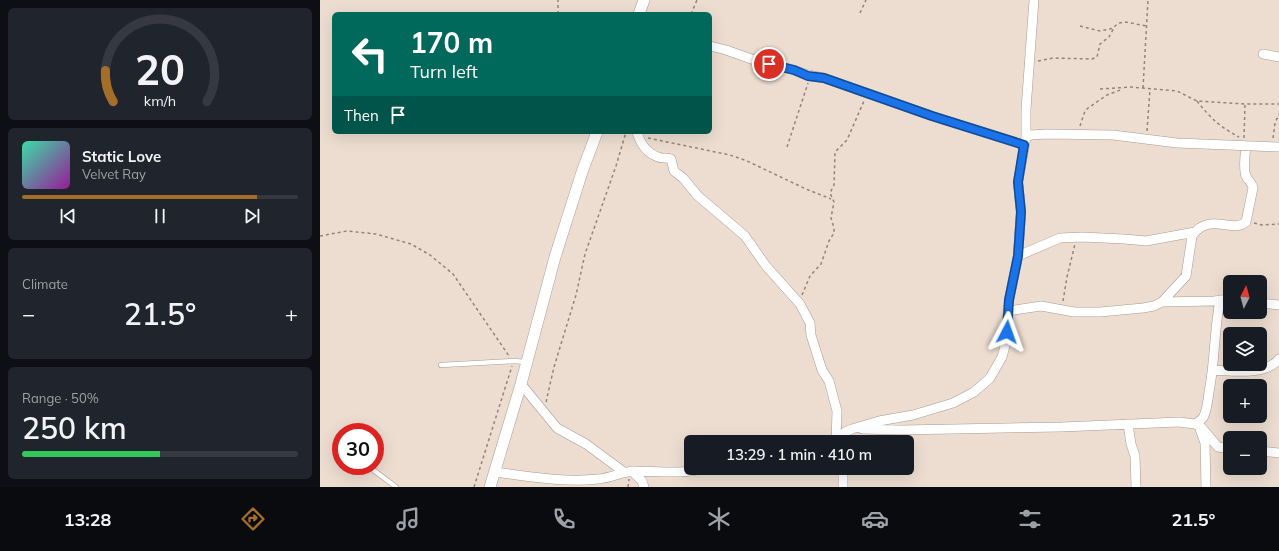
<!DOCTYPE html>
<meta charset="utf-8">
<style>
:root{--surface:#171b24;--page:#20242c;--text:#f1f3f6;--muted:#9ea1a6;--line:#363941;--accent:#a46e29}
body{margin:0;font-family:Mulish,sans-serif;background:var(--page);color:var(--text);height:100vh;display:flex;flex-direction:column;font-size:15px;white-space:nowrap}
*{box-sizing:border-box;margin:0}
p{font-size:13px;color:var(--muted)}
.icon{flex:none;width:22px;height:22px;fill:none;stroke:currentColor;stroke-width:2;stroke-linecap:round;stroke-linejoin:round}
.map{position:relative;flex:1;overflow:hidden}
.side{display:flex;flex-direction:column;gap:8px;padding:8px;background:#0d0f14;width:320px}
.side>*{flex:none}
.top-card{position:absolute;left:12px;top:12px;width:380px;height:122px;border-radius:6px;box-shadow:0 4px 16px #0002;background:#00695c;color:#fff;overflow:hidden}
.needle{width:26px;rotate:6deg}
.buttons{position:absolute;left:903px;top:275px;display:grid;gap:8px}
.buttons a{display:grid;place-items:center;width:44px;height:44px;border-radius:6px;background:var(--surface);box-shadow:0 4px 16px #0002;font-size:20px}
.speed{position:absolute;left:12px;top:423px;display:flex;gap:8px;font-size:20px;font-weight:700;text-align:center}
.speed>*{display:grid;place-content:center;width:52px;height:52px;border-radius:50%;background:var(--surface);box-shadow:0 4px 16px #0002;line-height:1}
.speed .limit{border:6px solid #d22;background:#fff;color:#111}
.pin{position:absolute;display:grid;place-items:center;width:34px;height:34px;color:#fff;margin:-17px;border:2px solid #fff;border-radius:50%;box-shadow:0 1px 4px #0007}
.me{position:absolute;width:44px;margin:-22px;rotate:4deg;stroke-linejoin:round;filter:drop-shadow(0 0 3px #0008)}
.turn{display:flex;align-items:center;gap:14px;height:84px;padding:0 12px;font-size:18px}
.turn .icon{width:52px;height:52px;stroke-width:2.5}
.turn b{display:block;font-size:28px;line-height:34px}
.then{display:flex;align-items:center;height:38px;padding:0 12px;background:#0003;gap:8px;font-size:15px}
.big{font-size:30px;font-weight:600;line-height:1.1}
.side .tile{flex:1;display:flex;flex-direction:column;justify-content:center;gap:6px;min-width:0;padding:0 14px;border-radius:6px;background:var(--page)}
.side .dial{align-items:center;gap:0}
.dial svg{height:104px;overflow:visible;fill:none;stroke:var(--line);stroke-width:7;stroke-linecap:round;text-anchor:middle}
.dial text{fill:var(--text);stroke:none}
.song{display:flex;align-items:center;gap:12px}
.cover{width:48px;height:48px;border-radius:6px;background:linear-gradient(135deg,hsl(160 70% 55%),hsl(300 70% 35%))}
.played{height:4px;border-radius:2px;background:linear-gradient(90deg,var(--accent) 85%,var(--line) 85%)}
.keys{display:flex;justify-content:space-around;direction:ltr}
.heat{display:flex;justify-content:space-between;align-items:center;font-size:22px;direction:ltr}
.charge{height:6px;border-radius:3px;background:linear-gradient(90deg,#34c759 50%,var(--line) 0)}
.trip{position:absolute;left:364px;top:435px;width:230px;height:40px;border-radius:6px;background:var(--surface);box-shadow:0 4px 16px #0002;font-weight:600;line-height:40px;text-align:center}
.tab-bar{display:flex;height:64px;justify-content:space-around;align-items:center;background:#090b0e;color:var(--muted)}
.tab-bar .icon{width:28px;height:28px}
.tab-bar .selected{color:var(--accent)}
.tab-bar b{font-size:18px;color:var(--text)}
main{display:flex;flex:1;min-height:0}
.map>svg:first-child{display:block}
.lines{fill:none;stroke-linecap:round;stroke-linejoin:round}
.service-casing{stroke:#aa9a8f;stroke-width:5.5}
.minor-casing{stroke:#aa9a8f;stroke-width:10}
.tertiary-casing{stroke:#aa9a8f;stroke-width:12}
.path{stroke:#90847c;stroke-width:1.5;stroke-dasharray:3 3;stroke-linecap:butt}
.service{stroke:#fff;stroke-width:4.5}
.minor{stroke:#fff;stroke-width:9}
.tertiary{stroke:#fff;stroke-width:11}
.route-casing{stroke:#114b97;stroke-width:10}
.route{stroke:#1a73e8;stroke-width:7}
</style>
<main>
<section class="side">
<div class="tile dial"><svg viewBox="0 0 100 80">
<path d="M14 69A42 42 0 1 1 86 69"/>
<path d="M14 69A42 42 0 0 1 8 45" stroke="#a46e29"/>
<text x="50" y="56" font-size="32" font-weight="700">20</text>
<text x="50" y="72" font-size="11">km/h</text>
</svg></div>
<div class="tile">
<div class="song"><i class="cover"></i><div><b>Static Love</b><p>Velvet Ray</p></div></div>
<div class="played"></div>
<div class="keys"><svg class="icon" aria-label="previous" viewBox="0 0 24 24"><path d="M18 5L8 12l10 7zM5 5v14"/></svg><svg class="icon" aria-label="pause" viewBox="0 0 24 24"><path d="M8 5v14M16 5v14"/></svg><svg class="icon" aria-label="next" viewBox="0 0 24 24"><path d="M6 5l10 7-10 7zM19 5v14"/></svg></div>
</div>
<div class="tile"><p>Climate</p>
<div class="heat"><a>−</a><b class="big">21.5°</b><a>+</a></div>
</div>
<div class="tile"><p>Range · 50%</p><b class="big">250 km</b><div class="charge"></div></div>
</section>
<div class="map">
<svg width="959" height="487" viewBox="0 0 959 487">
<rect width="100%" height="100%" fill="#edddd1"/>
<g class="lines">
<!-- service casing -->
<g class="service-casing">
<path id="service" d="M121 365 194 361 206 362
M18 443 21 445
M48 466 76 487"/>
</g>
<!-- minor casing -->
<g class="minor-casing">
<path id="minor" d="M390 46 406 50 437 61 474 70 488 75 504 78 612 116 704 145
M943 54 959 57
M317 132C320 143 327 153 338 157 342 159 346 157 351 159L354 171 363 178 378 196 425 236 446 266 480 304 490 323 491 335 502 370 509 381 517 411 516 442
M706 137 711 135 726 134 793 135 857 143 959 147
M698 256 740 238 762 237 804 239 826 241 875 232
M842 302 894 301 910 299
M940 303 959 305
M688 311 721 306 754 312H780L823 308 834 306 842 302 866 276 872 236C889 211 912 234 926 222L933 188C932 182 928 181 926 176 923 168 925 155 926 146
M893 370C913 371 945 376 959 359
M201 384 237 428 266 444 304 472
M808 424 811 444 815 456 816 487
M875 424C878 422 882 420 884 416 887 409 888 400 889 392 895 362 894 331 900 300
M542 429 581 430 742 427 859 422 875 424 881 427 898 447 910 449
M880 429 885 443 886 487
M517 442 525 432 532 429 559 421 593 415 633 403 654 392 670 378 682 357 685 346 689 300 698 256 701 212 698 182 706 137V109L714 0
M940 451 959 453
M434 468H446
M312 471 322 481 324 487
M174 472C208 476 244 483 278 479 291 478 301 472 314 471 335 471 364 475 384 468
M523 487V468"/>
</g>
<!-- tertiary casing -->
<g class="tertiary-casing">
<path id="tertiary" d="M319 14 324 0
M170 487 201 384 235 257 262 172 277 132"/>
</g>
<!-- path -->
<path class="path" d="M540 13 546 0
M238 14V0
M371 14 377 0
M760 26 780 31 794 28
M718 61 733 58 772 59 777 57 780 44 789 37 795 26 799 23 805 22 827 26
M823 88 828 0
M780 89 811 87 846 90 857 91 877 101 925 104H959
M877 101C891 119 899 126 919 137
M760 126 765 111 768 108 787 95 803 89
M827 131 830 89
M328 138 410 155 427 161 486 189 511 199
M924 138 925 104
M953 138 955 123 959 114
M467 147 488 83
M934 223 942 225 959 224
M0 236 27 231 56 234 91 244 110 255 133 274 189 356
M482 295 490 276 501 264 509 241 514 233V228L511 218 514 202 510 193 514 185 515 152 527 140 544 101
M743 301 747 277 755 244
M226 402 234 367 256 295 265 254 296 166 306 132
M154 487 192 366
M308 487 309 479"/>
<!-- service -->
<use href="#service" class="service"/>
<!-- minor -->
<use href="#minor" class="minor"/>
<!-- tertiary -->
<use href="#tertiary" class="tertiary"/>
</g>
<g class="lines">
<!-- route casing -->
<g class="route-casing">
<path id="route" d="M449 64 474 70 488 76 504 78 612 116 704 145 698 182 701 212 698 256 689 300 687 332"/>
</g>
<!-- route -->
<use href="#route" class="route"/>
</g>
</svg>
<div class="buttons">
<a><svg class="needle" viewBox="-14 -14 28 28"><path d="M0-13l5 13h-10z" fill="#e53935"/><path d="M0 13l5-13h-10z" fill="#9ea1a6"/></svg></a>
<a><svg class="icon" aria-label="layers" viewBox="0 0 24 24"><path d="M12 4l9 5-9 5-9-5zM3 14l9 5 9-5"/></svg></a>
<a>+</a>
<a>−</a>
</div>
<div class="speed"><div class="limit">30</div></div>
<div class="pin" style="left:449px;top:64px;background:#d93025"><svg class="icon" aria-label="arrive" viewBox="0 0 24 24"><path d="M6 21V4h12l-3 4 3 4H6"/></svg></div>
<svg class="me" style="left:687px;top:332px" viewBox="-20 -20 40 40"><path d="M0-17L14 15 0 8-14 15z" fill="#1a73e8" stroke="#fff" stroke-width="4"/></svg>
<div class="trip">13:29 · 1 min · 410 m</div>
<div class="top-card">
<div class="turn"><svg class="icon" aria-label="left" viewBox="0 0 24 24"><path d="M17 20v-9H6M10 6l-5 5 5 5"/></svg><div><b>170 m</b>Turn left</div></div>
<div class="then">Then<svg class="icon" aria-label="arrive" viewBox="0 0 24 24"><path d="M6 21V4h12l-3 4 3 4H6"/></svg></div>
</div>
</div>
</main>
<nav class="tab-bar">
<b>13:28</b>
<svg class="icon selected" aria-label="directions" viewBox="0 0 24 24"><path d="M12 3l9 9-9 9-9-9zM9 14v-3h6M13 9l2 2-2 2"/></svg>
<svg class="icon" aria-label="music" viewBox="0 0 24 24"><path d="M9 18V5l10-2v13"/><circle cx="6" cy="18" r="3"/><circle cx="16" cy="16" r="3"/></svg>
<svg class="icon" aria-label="phone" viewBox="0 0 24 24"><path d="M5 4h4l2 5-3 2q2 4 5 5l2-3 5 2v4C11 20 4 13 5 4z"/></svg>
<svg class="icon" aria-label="climate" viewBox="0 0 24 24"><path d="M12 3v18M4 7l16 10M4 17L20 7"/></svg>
<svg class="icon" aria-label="car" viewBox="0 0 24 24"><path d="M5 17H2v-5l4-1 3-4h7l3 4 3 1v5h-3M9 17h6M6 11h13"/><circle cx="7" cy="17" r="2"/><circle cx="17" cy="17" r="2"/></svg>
<svg class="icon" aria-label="filters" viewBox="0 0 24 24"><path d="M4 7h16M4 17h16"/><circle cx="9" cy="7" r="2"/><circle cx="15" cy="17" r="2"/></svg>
<b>21.5°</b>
</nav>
